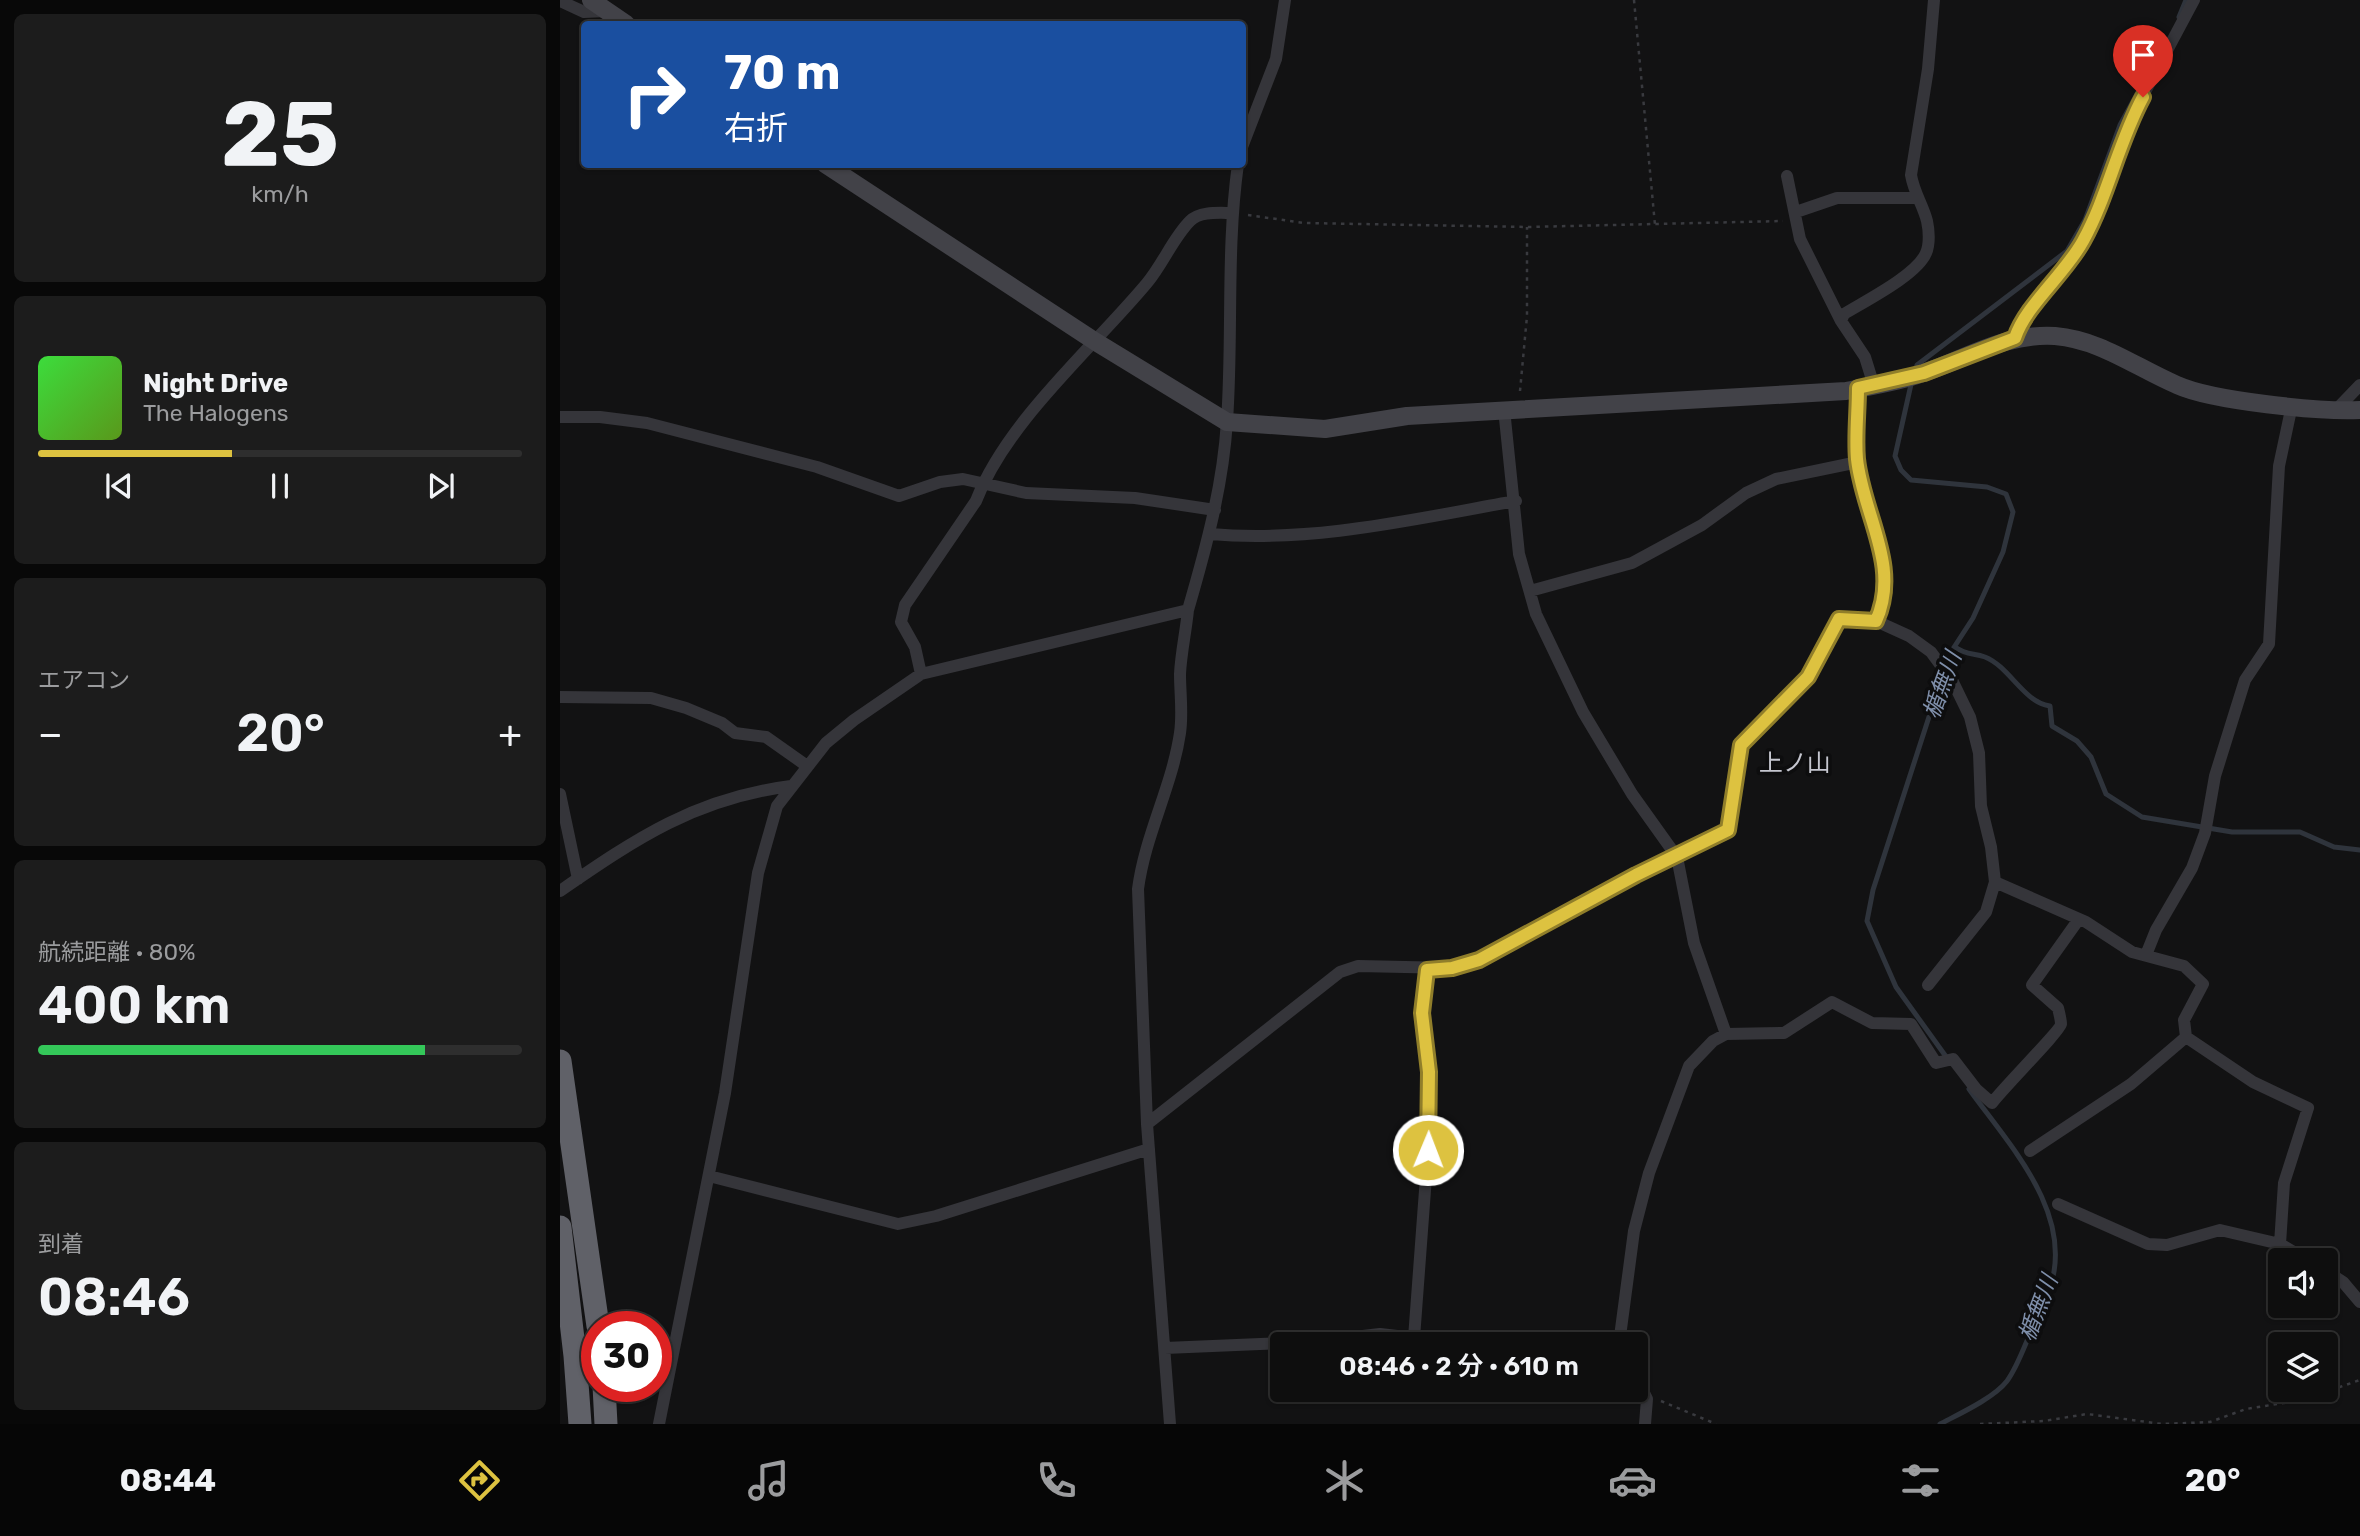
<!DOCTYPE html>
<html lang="ja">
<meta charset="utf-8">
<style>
:root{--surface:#0e0e0e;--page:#1c1c1c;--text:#f1f3f6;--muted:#9b9c9e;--line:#2e2e2e;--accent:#ddc240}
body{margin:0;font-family:Rubik,"Noto Sans JP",sans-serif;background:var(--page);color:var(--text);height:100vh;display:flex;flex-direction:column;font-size:26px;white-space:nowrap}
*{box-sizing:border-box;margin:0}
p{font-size:23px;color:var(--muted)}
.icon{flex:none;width:38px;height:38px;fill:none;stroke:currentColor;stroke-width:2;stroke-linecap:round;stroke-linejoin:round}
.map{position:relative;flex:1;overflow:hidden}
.side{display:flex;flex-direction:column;gap:14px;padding:14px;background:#080808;width:560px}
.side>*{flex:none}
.hud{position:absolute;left:21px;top:21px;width:665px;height:147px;border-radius:7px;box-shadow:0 2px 5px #0004,0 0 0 2px var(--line);background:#1a4fa0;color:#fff;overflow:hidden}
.controls{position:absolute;left:1708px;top:1248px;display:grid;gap:14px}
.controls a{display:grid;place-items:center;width:70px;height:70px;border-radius:7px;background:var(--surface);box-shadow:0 2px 5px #0004,0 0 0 2px var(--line);font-size:35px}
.speed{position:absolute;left:21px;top:1311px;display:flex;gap:14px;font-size:35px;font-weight:700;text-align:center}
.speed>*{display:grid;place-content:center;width:91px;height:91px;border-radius:50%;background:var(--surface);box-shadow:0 2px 5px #0004,0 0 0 2px var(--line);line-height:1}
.speed .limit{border:10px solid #d22;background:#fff;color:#111}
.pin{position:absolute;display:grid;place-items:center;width:60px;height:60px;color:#fff;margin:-72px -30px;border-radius:50% 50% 50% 0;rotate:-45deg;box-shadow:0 0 7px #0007}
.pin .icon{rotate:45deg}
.me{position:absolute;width:77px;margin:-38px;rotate:1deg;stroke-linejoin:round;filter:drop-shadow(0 0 5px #0008)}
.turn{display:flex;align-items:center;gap:24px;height:147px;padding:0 28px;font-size:32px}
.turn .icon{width:91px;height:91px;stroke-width:2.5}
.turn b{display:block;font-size:49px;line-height:60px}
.big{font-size:52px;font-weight:600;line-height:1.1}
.side .card{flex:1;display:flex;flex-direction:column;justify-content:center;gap:10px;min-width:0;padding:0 24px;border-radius:10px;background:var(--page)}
.side .dial{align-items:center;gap:0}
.dial b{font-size:91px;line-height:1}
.song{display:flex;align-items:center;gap:21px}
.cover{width:84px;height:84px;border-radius:10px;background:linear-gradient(135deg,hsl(120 70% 55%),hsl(90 70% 35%))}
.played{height:7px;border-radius:4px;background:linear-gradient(90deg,var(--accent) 40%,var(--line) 40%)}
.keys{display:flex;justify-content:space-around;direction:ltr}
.heat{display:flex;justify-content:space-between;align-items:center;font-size:38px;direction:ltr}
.charge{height:10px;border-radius:5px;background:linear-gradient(90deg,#34c759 80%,var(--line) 0)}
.trip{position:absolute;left:710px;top:1332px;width:378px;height:70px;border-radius:7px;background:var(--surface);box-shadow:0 2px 5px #0004,0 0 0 2px var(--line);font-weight:600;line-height:70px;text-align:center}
.menu{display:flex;height:112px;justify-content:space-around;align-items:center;background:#060606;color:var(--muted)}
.menu .icon{width:49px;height:49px}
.menu .current{color:var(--accent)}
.menu b{font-size:32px;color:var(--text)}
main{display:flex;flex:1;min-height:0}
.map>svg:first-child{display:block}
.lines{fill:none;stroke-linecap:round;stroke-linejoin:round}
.stream{stroke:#2f343c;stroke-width:5}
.path{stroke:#393a3f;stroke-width:2.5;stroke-dasharray:3.5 5;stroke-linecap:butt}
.street{stroke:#35353a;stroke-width:12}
.secondary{stroke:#424248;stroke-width:18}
.highway{stroke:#606168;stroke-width:23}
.route-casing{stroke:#907e2a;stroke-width:18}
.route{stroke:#ddc240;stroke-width:12}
.labels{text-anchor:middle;stroke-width:7;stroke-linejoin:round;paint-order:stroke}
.water-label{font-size:23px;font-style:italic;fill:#7f8faa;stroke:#0d0d0e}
.quarter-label{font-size:24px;fill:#c5c6cf;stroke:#0d0d0e}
</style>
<main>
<section class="side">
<div class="card dial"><b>25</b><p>km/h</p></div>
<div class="card">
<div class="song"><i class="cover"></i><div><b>Night Drive</b><p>The Halogens</p></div></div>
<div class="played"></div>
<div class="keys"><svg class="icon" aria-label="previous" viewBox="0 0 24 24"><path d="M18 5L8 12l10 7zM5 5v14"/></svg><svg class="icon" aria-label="pause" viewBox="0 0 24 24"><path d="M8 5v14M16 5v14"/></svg><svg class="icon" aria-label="next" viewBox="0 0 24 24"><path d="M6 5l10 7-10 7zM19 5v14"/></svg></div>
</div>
<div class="card"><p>エアコン</p>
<div class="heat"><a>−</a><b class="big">20°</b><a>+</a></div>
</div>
<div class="card"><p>航続距離 · 80%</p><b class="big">400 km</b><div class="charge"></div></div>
<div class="card"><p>到着</p><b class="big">08:46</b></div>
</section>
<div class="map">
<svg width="1800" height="1424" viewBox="0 0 1800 1424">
<rect width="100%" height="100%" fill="#121213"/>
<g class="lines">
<!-- stream -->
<path class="stream" d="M1619 17 1626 0
M1355 371 1357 365 1507 251 1525 220 1560 125 1584 81
M1352 380 1335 456 1341 470 1351 480 1427 487 1446 494 1453 512 1443 552 1413 618 1389 655 1313 890 1307 921 1336 987 1387 1058
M1395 647C1406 655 1413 653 1425 657 1450 667 1463 702 1490 706L1492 726 1517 741 1531 757 1546 794 1582 817 1672 832H1740L1774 847 1800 850
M1380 1424C1399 1414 1434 1398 1447 1381 1458 1366 1465 1344 1473 1327 1479 1315 1486 1302 1490 1288 1515 1213 1449 1145 1409 1089"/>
<!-- path -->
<path class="path" d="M1074 0 1095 225
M688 215 744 223 967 227 1223 221
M960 391 967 316V227
M1101 1401 1156 1424
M1420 1424 1484 1421 1527 1414 1602 1424 1650 1422 1686 1409 1742 1400 1800 1380"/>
<!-- street -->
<path class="street" d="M0 1 24 12 46 11
M682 147 716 59 725 0
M1227 176 1240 239 1281 321
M1236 212 1277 198H1356
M1455 338 1459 325 1509 265 1525 238 1571 118 1634 0
M1314 386 1305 357 1281 321 1284 314C1305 301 1357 275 1366 253 1370 244 1369 230 1367 221 1363 205 1354 193 1351 175L1368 69 1374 0
M1298 389C1298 412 1295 436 1297 459 1303 515 1341 566 1316 621
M1776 410 1800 385
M0 417H40L87 423 257 467 339 496 380 482 403 479 466 493 575 498 655 510
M650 534C754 543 854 519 956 501
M970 591 1072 563 1142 525 1186 493 1216 479 1298 462
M361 674 355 647 341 622 345 605 416 501C447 421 532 349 587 283 603 264 613 238 630 221 640 211 659 213 672 213
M0 697 91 698 126 708 162 723 175 733 206 737 247 766
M0 794 18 879
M0 891C77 838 136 798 231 786
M1586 955 1596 930 1632 868 1645 833 1655 776 1685 680 1709 644 1719 466 1732 405
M1368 985 1426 912 1435 882
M1166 1034 1134 943 1117 857 1168 829 1181 745 1248 677 1279 619 1316 621 1349 636 1371 652 1393 682 1410 717 1419 753 1421 806 1431 847 1435 882 1526 922 1572 952 1624 966 1643 984 1624 1020 1626 1037 1693 1082 1748 1108 1724 1183 1720 1244
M587 1124 780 972 798 966 892 968 919 960 1075 875 1117 857 1072 794 1023 712 976 614 959 554 944 409
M1470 1151 1571 1084 1626 1037
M149 1176 338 1224 376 1216 589 1149
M1498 1204 1588 1244 1607 1245 1660 1230 1720 1244 1747 1260
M1766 1271 1783 1282 1800 1302
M854 1338 868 1150 869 1072 862 1013 867 970
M1059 1344 1074 1231 1089 1173 1129 1066 1153 1041 1166 1034 1224 1033 1272 1002 1312 1023 1351 1024 1376 1063 1393 1059 1416 1089 1432 1103C1442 1089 1500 1031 1501 1024 1501 1020 1499 1012 1498 1008L1472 985 1519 919
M605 1348 751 1342 820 1334 907 1344
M1076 1377 1087 1399 1085 1424
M99 1424 165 1093 198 873 217 806 266 743 294 720 361 674 628 610C646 548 663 486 667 421 673 336 666 250 678 164
M610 1424 587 1124 578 889C585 835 612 787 620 733 623 713 620 694 620 674 621 653 626 631 628 610"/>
<!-- secondary -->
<path class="secondary" d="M31 0 66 24
M265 164 536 342 667 422 765 429 847 416 1286 391C1312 386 1338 382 1363 373 1408 358 1445 333 1495 336 1541 340 1575 367 1617 385 1652 401 1761 412 1800 410"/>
<!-- highway -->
<path class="highway" d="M0 1061 38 1326
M0 1227 15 1356 20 1424
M44 1386 46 1424"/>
</g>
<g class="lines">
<!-- route casing -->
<g class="route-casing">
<path id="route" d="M868 1150 869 1072 862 1013 867 970 892 968 919 960 1076 875 1168 830 1181 745 1248 677 1279 619 1316 621C1341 566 1303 515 1297 459 1295 436 1298 412 1298 388L1364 373 1455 338C1466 305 1505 274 1523 241 1548 196 1558 143 1583 97"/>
</g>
<!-- route -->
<use href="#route" class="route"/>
</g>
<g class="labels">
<!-- water labels -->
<g class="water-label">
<text transform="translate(1382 685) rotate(-70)" y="8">楯無川</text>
<text transform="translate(1478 1308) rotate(-69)" y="8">楯無川</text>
</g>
<!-- quarter labels -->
<g class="quarter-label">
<text x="1235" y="771">上ノ山</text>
</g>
</g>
</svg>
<div class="controls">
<a><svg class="icon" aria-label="sound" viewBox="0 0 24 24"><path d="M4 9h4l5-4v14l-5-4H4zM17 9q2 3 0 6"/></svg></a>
<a><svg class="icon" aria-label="layers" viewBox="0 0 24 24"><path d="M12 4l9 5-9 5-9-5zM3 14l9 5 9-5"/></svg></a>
</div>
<div class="speed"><div class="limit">30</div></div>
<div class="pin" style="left:1583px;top:97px;background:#d93025"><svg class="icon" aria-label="arrive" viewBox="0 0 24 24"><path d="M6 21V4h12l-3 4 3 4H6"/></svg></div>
<svg class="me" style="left:868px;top:1150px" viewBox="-20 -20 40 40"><circle r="17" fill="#ddc240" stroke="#fff" stroke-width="3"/><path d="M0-11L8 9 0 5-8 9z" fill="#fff"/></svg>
<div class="trip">08:46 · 2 分 · 610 m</div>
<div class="hud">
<div class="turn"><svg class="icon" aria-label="right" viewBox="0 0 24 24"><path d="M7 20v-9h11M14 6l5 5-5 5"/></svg><div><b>70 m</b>右折</div></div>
</div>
</div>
</main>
<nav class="menu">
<b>08:44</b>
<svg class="icon current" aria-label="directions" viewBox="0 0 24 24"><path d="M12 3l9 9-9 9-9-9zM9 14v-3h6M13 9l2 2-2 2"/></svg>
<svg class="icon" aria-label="music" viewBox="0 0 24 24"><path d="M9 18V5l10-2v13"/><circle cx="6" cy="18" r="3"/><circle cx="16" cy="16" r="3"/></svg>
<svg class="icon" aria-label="phone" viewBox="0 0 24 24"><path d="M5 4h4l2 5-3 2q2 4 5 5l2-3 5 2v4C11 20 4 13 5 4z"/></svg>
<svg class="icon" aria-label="climate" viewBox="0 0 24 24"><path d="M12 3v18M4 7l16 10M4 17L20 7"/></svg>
<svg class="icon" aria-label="car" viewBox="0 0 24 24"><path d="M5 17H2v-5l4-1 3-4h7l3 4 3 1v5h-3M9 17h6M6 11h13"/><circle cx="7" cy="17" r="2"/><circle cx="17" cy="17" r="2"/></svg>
<svg class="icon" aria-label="filters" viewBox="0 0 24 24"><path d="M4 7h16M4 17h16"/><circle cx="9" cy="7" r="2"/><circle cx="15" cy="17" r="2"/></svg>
<b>20°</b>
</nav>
